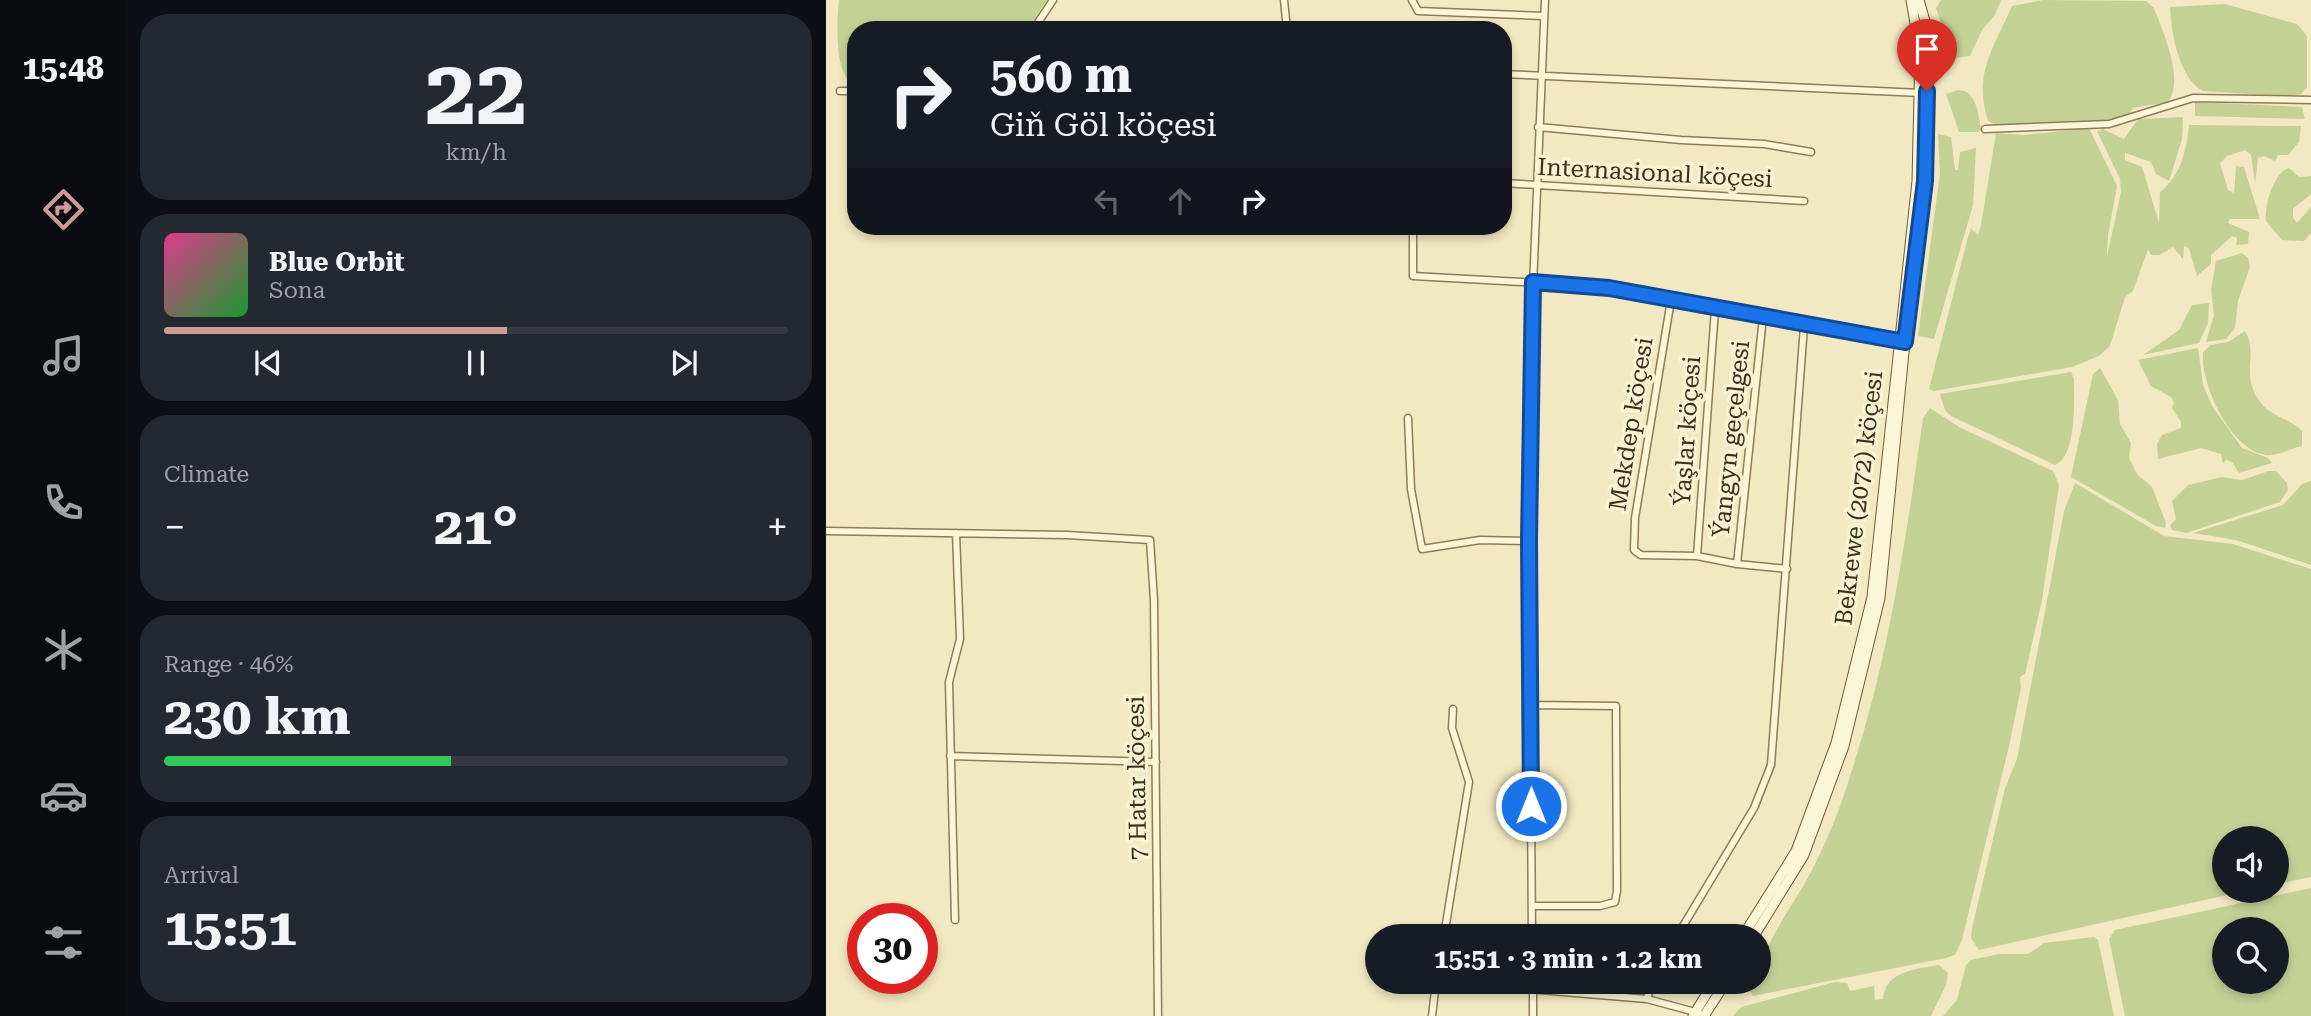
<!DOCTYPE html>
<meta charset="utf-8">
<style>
:root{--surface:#171b24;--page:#242831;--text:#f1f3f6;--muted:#9ea1a6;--line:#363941;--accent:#cd9b97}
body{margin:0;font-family:"Roboto Serif",serif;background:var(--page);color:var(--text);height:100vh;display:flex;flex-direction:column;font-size:26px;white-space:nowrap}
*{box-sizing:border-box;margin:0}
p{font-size:23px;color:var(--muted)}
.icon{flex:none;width:38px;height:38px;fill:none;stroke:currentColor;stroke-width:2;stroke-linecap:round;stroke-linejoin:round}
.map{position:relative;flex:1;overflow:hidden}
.details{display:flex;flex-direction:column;gap:14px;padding:14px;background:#0d0f14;width:700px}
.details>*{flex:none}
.banner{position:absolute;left:21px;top:21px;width:665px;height:214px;border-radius:28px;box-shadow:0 4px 10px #0003;background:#171b24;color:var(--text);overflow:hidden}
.controls{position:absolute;left:1386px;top:826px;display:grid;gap:14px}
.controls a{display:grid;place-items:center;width:77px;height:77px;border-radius:50%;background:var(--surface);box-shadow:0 4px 10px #0003;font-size:35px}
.speed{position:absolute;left:21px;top:903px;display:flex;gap:14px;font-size:35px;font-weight:700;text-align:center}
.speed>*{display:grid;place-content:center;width:91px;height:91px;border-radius:50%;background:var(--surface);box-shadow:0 4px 10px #0003;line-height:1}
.speed .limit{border:10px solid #d22;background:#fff;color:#111}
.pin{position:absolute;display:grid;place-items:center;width:60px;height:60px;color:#fff;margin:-72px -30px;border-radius:50% 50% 50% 0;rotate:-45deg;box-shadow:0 0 7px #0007}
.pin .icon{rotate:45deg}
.me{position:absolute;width:77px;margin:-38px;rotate:0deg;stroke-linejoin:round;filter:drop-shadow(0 0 5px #0008)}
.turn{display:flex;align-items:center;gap:24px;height:147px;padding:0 28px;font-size:32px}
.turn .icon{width:91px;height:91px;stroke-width:2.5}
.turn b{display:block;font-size:49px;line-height:60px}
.lanes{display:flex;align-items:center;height:66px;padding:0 28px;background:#0003;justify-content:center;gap:35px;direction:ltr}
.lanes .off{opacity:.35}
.big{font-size:52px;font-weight:700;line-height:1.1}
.details .tile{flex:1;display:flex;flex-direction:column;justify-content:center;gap:10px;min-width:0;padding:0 24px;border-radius:28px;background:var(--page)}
.details .dial{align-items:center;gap:0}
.dial b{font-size:91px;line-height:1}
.song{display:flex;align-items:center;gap:21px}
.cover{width:84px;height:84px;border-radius:10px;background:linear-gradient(135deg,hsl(330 70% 55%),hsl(130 70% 35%))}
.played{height:7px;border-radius:4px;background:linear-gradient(90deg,var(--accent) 55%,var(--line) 55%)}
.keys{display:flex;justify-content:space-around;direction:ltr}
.heat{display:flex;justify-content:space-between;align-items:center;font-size:38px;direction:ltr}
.charge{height:10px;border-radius:5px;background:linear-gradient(90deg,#34c759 46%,var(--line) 0)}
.trip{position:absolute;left:539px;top:924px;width:406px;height:70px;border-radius:35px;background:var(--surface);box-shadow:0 4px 10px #0003;font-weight:700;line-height:70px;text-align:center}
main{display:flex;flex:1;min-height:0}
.tabs{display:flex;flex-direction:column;width:126px;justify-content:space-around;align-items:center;background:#090b0e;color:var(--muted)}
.tabs .icon{width:49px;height:49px}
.tabs .selected{color:var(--accent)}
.tabs b{font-size:32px;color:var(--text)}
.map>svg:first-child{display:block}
.green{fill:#c3d195;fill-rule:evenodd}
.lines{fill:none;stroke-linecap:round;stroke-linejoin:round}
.minor-casing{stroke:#8e7b57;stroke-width:9}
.secondary-casing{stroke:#6f5b3b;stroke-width:11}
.minor{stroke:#fcf5d6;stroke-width:6}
.secondary{stroke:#fcf5d6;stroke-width:9}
.route-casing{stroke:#114b97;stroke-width:18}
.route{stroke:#1a73e8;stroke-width:12}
.labels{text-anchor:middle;stroke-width:7;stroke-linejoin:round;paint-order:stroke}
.street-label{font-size:24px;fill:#3c301d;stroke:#f8f2d3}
</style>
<main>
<nav class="tabs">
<b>15:48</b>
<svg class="icon selected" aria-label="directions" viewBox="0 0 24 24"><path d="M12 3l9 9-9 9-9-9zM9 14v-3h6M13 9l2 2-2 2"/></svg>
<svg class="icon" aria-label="music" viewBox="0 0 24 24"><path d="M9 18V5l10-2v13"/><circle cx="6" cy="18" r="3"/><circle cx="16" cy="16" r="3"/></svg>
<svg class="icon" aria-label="phone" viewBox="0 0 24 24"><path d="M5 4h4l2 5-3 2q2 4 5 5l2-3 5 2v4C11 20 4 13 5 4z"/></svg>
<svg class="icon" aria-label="climate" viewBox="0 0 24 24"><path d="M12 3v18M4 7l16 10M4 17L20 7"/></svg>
<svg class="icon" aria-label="car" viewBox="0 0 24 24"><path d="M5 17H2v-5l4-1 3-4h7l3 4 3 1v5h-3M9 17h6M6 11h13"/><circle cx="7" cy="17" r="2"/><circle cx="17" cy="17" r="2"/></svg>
<svg class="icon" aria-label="filters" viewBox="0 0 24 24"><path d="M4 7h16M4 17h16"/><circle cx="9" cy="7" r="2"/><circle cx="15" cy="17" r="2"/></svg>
</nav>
<section class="details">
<div class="tile dial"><b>22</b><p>km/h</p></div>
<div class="tile">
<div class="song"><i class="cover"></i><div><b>Blue Orbit</b><p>Sona</p></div></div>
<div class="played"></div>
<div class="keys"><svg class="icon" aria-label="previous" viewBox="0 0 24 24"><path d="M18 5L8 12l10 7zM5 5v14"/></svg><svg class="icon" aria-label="pause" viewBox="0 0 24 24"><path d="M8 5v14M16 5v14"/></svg><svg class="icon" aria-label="next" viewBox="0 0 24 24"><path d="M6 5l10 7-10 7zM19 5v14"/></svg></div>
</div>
<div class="tile"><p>Climate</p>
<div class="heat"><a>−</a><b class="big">21°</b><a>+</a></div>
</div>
<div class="tile"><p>Range · 46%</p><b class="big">230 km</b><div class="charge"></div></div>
<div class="tile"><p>Arrival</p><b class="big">15:51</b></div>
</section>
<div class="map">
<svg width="1485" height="1016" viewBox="0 0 1485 1016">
<rect width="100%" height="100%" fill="#f2e9c2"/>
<!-- green -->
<path class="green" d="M13 0H221L201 30H30V84C7 79 11 19 13 0Z
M1115 0H1175L1169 15 1156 30 1144 56 1130 58 1121 71 1116 65V26L1110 8Z
M1217 0 1320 1 1328 8C1337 33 1359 78 1342 102L1307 108C1306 109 1302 116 1301 117 1283 129 1193 124 1168 124L1162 121C1147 73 1167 50 1186 6Z
M1399 4 1471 24 1481 36V87L1475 94 1463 97 1377 91C1353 78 1345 33 1344 7Z
M1132 90C1151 90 1152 114 1155 129L1152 132H1133L1120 94Z
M1369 102 1476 107 1479 119 1369 116Z
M1357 117 1356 139 1343 181 1330 174 1325 162 1299 153V160L1316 167 1333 223 1334 192C1355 175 1360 152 1363 125L1475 126 1473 142 1462 155H1452L1449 161 1438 156 1432 158 1429 184 1425 155 1419 150 1401 156 1394 163 1402 190 1408 193 1410 166 1418 167 1434 219H1404L1402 223 1423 232 1422 244 1410 245 1411 238 1406 236 1385 255V264L1371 276 1363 248 1358 246 1357 259 1347 247 1333 255H1325L1322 249 1307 291 1299 297 1284 346 1273 356 1246 367 1108 391 1103 389 1142 237 1145 228 1152 235 1155 225 1170 133 1198 135 1263 128 1291 186 1282 235 1281 257 1295 192 1294 179 1271 131 1277 129 1298 139 1312 119Z
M1112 134 1125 137 1129 170H1132L1134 152 1150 148 1147 205 1108 339 1092 336 1114 174Z
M1463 168 1473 177 1485 176V194L1467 209V218L1471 223 1485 207V233L1478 241 1456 240 1440 221C1438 206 1448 172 1463 168Z
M1416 253 1422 258 1424 267 1412 301 1409 328 1400 339 1380 342 1388 315 1385 290 1390 261Z
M1383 303 1382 323 1373 343 1317 355 1353 330 1366 305Z
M1419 331C1433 354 1413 375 1435 403 1444 416 1465 419 1476 431V446C1466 448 1454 455 1444 455 1406 455 1374 384 1377 352L1385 345 1402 342Z
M1372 348 1377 385 1386 406 1416 448 1442 458 1446 463 1413 473 1406 462 1400 460 1397 464 1395 454 1375 448 1332 459 1331 444 1336 435 1355 428V422L1346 408 1348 402 1345 397 1325 386 1312 360Z
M1274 368 1292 400 1294 424 1305 443 1303 458 1311 474 1326 487 1340 523 1339 528 1330 526 1245 477 1267 374Z
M1245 372 1248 379C1248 400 1251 456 1229 465L1125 416 1119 410 1114 394Z
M1104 408 1133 427 1227 471 1233 485 1216 600 1199 674 1194 677 1195 688 1183 746 1136 940 1129 955 1120 958 927 996 924 991 926 984 933 982C933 948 969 903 985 872 1001 841 1015 807 1025 773 1063 658 1080 538 1097 418Z
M1443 471H1450L1461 483 1462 490 1454 502 1360 533 1346 530 1344 525 1350 519 1346 501 1362 485 1396 477 1416 480Z
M1485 481V565L1410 540 1367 533 1457 505 1476 484Z
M1249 483 1338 536 1407 544 1485 569V877L1451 884V838H1398V891H1419L1153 950 1145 938 1146 928 1179 788 1191 759 1238 511Z
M1485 888V1016H1299L1283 939 1289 930ZM1398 929H1451V982H1398Z
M1268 937 1272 940 1288 1016H1117L1131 1000 1140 965 1145 960 1173 954H1202L1218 943Z
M1113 965 1122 973 1120 985 1105 1016H907L915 1007 1009 982 1021 983 1024 991 1048 986 1049 1000 1057 999C1059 971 1090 969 1113 965Z"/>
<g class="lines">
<!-- minor casing -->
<g class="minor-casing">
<path id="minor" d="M458 0 461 30
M586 0 592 11 718 16
M207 30 227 0
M677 74 1095 93
M14 91H30
M712 127 855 140 938 144 985 152
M1159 129 1283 124 1367 98 1485 100
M677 183 978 201
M587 226V276L768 286 1075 342
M845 300 809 518 808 550 815 555 871 556 911 564 961 569
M582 418 585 489 596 549 654 540 703 541
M0 531 241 535 324 540 328 600 332 1016
M871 556 889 309
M911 564 937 317
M704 705 790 706 791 891 789 902 774 906H706
M124 756 330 762
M129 920 123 682 134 639 130 533
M618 936 643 782 626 728 627 709
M706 936 703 541 705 334 719 0
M851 936 928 808 945 765 978 326
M618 982 821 999 873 1013
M707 982V1016
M821 999 826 982
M606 1016 610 982"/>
</g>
<!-- secondary casing -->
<g class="secondary-casing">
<path id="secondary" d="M917 936 970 851 1010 743 1046 597 1091 181 1094 52 1085 0
M928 936 978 855 1018 746 1054 598 1079 342 1099 181 1102 53 1099 21 1093 0
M867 1016 888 982
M878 1016 900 982"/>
</g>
<!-- minor -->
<use href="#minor" class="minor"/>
<!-- secondary -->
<use href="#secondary" class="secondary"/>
</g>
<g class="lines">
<!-- route casing -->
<g class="route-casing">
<path id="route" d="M705 806 703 541 707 282 783 288 1079 342 1099 181 1101 91"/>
</g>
<!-- route -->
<use href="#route" class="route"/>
</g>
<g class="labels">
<!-- street labels -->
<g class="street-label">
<text transform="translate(829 173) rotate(3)" y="8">Internasional köçesi</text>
<text transform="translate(805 424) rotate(-81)" y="8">Mekdep köçesi</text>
<text transform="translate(861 431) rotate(-86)" y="8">Ýaşlar köçesi</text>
<text transform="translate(905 439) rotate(-84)" y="8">Ýangyn geçelgesi</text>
<text transform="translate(1033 498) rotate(-83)" y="8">Bekrewe (2072) köçesi</text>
<text transform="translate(311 778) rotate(-91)" y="8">7 Hatar köçesi</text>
</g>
</g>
</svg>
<div class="controls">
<a><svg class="icon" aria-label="sound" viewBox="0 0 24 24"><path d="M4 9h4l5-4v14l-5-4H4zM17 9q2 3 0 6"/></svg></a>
<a><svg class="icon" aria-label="search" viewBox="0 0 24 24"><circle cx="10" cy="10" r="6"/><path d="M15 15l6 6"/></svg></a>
</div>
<div class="speed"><div class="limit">30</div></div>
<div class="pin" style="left:1101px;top:91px;background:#d93025"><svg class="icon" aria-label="arrive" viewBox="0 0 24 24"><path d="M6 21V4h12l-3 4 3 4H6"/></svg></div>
<svg class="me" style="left:705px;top:806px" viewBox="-20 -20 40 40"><circle r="17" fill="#1a73e8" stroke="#fff" stroke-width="3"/><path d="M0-11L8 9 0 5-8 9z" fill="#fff"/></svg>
<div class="trip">15:51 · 3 min · 1.2 km</div>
<div class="banner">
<div class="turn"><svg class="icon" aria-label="right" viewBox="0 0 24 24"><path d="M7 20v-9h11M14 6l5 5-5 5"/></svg><div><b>560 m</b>Giň Göl köçesi</div></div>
<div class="lanes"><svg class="icon off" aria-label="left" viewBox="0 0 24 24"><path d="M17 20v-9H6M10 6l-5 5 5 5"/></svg><svg class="icon off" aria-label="ahead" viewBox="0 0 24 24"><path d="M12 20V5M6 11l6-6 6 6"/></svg><svg class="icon" aria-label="right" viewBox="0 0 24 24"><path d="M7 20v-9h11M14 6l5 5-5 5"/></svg></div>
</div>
</div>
</main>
